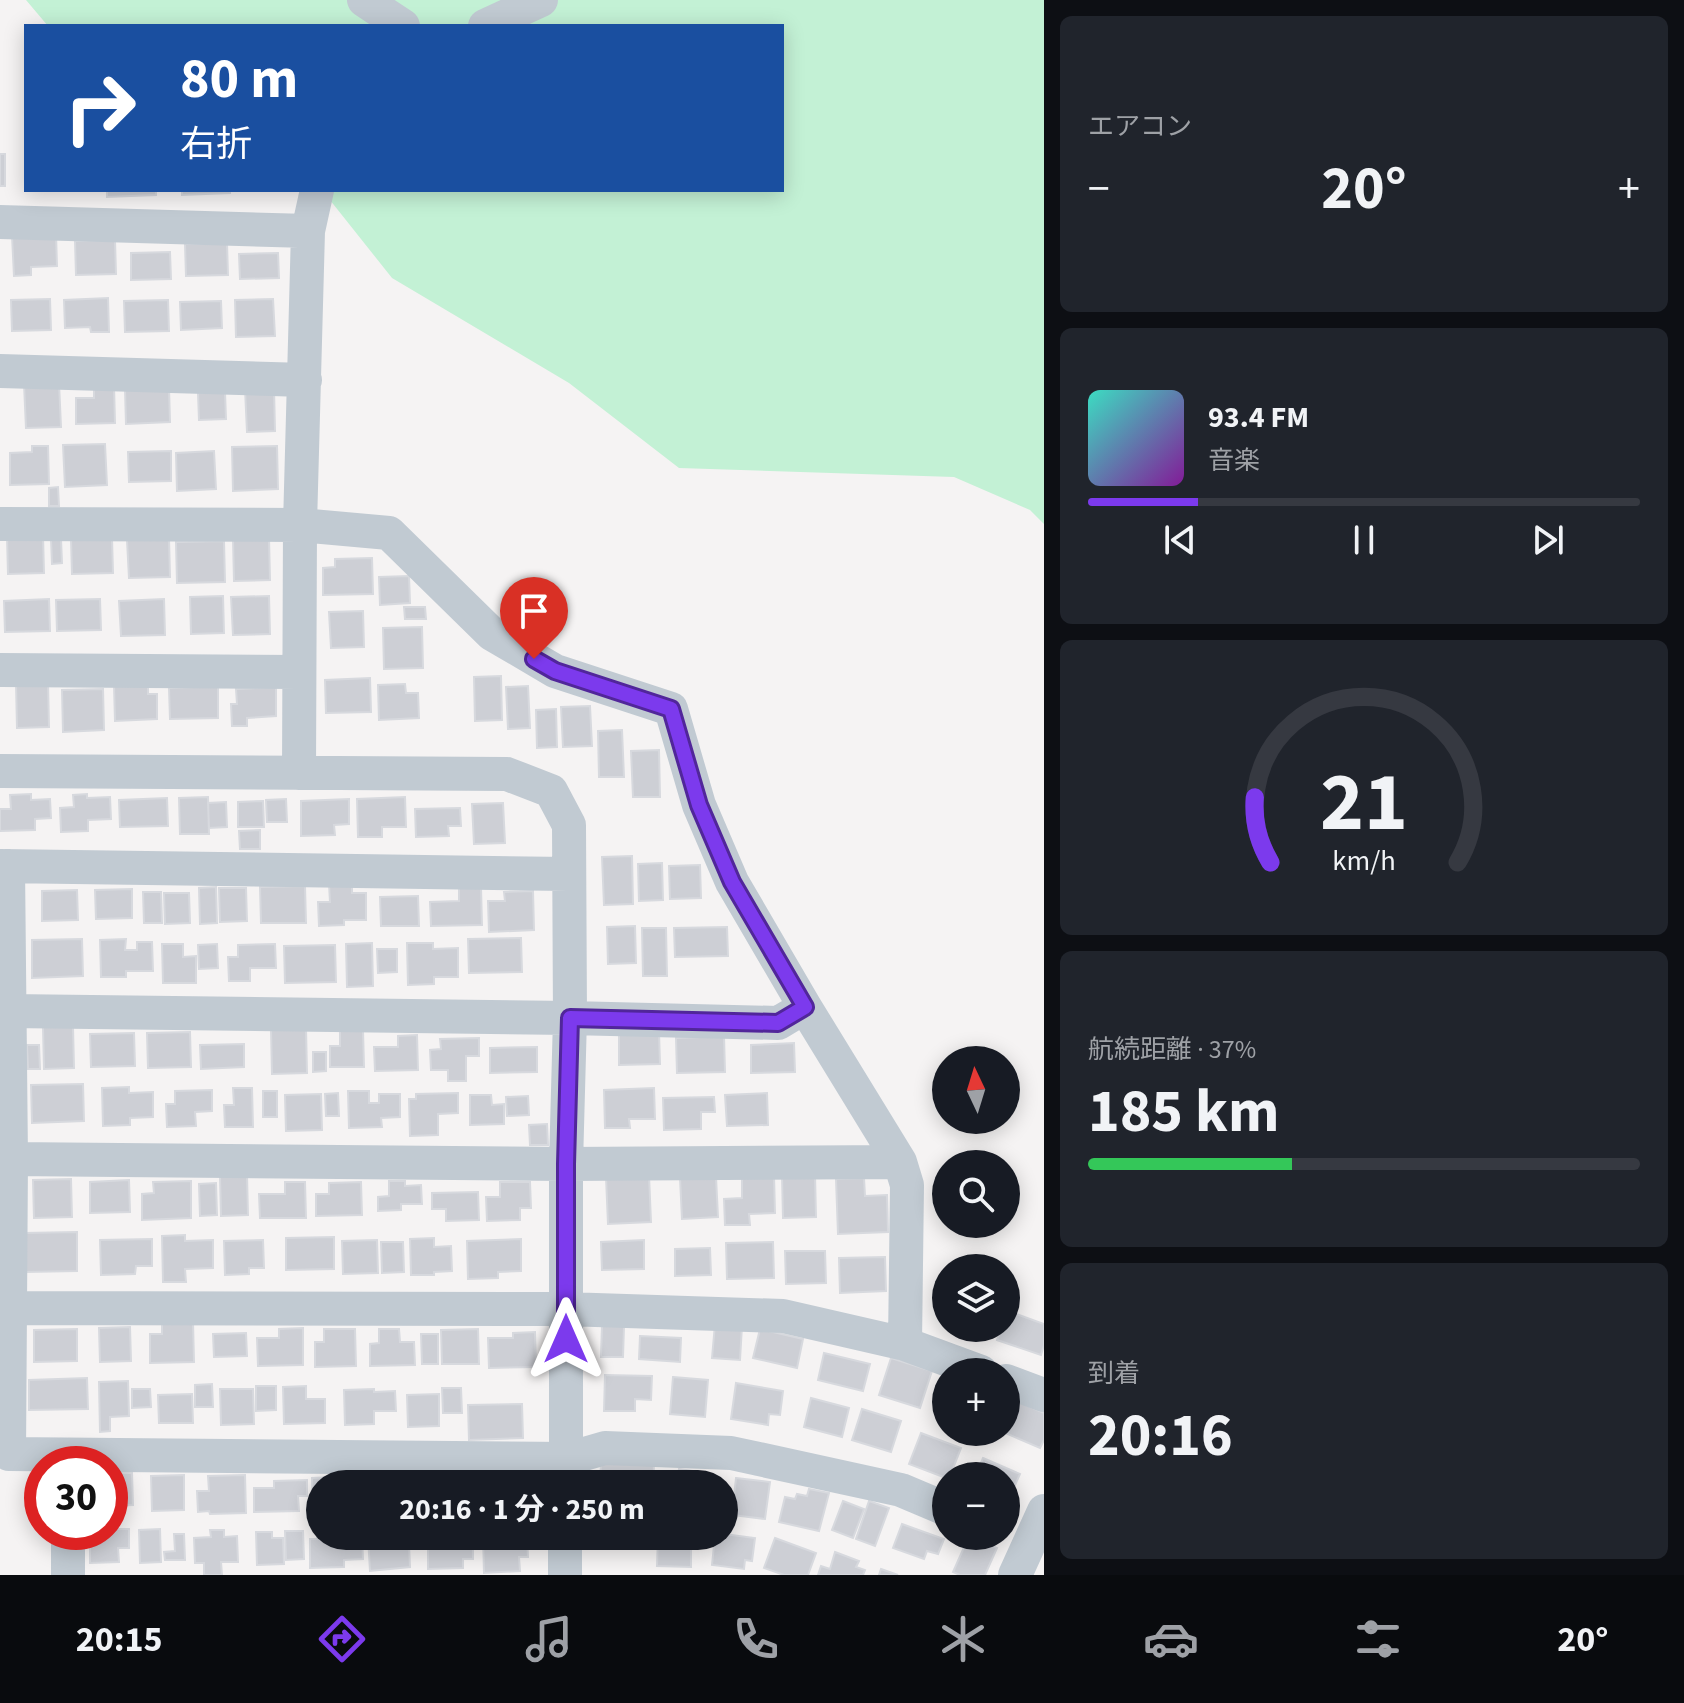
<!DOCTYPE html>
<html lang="ja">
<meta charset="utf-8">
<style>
:root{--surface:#171b24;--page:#20242c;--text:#f1f3f6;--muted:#9ea1a6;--line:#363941;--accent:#7c3aed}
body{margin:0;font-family:"Source Sans 3","Noto Sans JP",sans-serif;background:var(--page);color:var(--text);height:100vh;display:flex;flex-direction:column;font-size:30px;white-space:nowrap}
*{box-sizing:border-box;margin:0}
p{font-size:26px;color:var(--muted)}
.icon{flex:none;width:44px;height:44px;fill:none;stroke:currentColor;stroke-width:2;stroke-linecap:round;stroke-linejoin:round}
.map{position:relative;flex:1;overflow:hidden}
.details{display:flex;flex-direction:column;gap:16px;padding:16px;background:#0d0f14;width:640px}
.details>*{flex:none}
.banner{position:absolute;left:24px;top:24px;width:760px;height:168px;border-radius:0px;box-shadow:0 4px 20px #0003;background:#1a4fa0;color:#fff;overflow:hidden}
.needle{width:52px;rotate:356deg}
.buttons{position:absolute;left:932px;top:1046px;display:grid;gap:16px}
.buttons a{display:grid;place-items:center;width:88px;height:88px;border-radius:50%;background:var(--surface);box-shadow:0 4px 20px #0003;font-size:40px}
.speed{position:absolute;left:24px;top:1446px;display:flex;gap:16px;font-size:40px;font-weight:700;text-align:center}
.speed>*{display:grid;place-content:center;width:104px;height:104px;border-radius:50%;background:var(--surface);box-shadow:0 4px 20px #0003;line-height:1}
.speed .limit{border:12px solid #d22;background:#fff;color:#111}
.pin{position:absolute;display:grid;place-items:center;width:68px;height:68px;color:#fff;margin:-82px -34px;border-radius:50% 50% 50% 0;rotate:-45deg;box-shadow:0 0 8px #0007}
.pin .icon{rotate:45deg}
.me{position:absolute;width:88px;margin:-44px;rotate:0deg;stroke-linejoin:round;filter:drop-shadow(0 0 6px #0008)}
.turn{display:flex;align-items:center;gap:28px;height:168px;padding:0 24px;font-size:36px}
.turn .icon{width:104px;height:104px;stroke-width:2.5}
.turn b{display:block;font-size:56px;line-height:68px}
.big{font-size:60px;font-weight:700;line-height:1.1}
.details .tile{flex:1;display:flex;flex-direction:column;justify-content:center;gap:12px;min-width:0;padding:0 28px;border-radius:12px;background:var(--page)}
.details .dial{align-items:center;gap:0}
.dial svg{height:208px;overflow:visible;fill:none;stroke:var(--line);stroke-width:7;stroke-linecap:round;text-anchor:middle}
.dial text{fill:var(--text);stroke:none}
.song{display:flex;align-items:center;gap:24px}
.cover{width:96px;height:96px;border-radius:12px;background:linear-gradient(135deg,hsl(170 70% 55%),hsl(290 70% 35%))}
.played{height:8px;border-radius:4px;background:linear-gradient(90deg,var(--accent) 20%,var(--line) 20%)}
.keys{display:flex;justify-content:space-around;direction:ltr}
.heat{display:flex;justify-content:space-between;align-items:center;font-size:44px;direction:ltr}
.charge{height:12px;border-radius:6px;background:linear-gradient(90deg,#34c759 37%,var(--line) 0)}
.trip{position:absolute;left:306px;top:1470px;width:432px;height:80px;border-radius:40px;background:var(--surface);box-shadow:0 4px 20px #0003;font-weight:700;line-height:80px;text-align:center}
.dock{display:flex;height:128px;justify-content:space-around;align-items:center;background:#090b0e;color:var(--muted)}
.dock .icon{width:56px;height:56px}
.dock .current{color:var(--accent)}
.dock b{font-size:36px;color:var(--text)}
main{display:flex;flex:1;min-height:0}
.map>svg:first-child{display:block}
.green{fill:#c3f1d5}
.building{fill:#cdcfd5;stroke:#d7d9de;stroke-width:2}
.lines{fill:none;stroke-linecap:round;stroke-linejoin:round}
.minor{stroke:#c1cad2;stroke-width:34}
.route-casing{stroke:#51269a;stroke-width:20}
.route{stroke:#7c3aed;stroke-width:14}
</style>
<main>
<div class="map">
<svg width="1044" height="1575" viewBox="0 0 1044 1575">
<rect width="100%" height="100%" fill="#f5f3f3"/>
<!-- green -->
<path class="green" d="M26 0H1044V524L1030 510 954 477 679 468 569 383 392 278 322 190H782V26H48Z"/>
<!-- building -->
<path class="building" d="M0 154H5V186H0Z
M107 190H156V195L107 197Z
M182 190H230V193L182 195Z
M56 234 57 266 31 267V275L14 276 12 236Z
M115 240 116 274 76 275 75 241Z
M227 243 228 275 186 276 185 244Z
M170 252 171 279 131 280V253Z
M278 253 279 278 240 279 239 254Z
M108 298 109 332H91L90 327 65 328 64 300Z
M50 299 51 330 12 331 11 300Z
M273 299 275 336 236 337 235 300Z
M168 300 169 331 125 332 124 301Z
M221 301 222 328 181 330 180 302Z
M59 383 61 427 26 428 24 384Z
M114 385 115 423 76 424V398H94V386Z
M169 388 170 422 126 424 125 389Z
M274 388 275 431 247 432 245 389Z
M225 392 226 419 199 420 198 393Z
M105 444 107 485 65 487 63 445Z
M32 446H48L49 484 10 485V453L32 452Z
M277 446 278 489 233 491 232 447Z
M171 451V481L129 482 128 452Z
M214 451 216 489 177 491 176 453Z
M58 487 59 506H49V488Z
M43 535 44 573 8 574 7 536Z
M112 538 113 573 72 574 71 539Z
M169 538 170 577 129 578 127 540Z
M269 538 270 580 234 581 233 539Z
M51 539H61L62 563 52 564Z
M224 541 225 582 177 583 176 542Z
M372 558 373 594 323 595V568L335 567V559Z
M409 576 410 603 380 605 379 577Z
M223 596 224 633 191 634 190 597Z
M269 596 270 634 233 635 231 597Z
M49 599 50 631 5 632 4 601Z
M100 599 101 630 57 631 56 600Z
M164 599 165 635 121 636 119 601Z
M404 607H425L426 619H405Z
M363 611 364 647 331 648 329 612Z
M422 627 423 668 384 669 383 628Z
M501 676 502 720 475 721 474 677Z
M370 678 371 712 326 713 325 680Z
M48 682 49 727 17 728 16 683Z
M148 684V694H157V719L115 721 114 685Z
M405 684 406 693H418L419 718 379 720 378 685Z
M218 686V718L170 719 169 688Z
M528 686 530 728 508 729 506 687Z
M276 687V716L247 718V726H232L231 704H237L236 689Z
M103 689 104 730 63 732 62 690Z
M590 706 592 746 563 747 561 707Z
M556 709 557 747 537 748 536 710Z
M622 730 624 777H599L598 731Z
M659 750 660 797H633L631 751Z
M31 794V800L50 799 51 818 35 819V830L0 831V809H11L10 795Z
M87 794V798L110 797 111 819 88 820V831L61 832 60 808 74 807 73 795Z
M208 797 209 834H180L179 798Z
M405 797 406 827H382V837H358L357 799Z
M167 798 168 826 120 827 119 800Z
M286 799 287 822H267L266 800Z
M349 799V824L334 825 335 835 301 836V801Z
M263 801 264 827H238V802Z
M226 802 227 827 209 828 208 803Z
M503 803 505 843 474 844 472 804Z
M460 808 461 826H448L449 836 416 837 415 809Z
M260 830V849H240L239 831Z
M632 856 633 904 604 905 602 857Z
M662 863 663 900 639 901 638 864Z
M700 865 701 898 670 899 669 866Z
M352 883V893H366V920H344V925L319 926 318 902H330L329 884Z
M305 886 306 923H261L260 887Z
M216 887 217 923 200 924 199 888Z
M481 887 482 925 431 926 430 902 459 901V888Z
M219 888H246L247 921 220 922Z
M132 889V918L96 919 95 890Z
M77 890 78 920 42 921V891Z
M533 891 534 930 489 932 488 901H505L504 892Z
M143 892H161L162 923H144Z
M164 893H189L190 923 165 924Z
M418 896 419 926H381L380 897Z
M635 926 636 963 608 964 607 927Z
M727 927 728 956 675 957 674 928Z
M642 928H666L667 976H643Z
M521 938 522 972 469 973 468 939Z
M82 939 83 976 32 978V940Z
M126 939 125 950H137V942H152L153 971H126V977H101L100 940Z
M372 943 373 986 347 987 346 944Z
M407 943H433V949L458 948V977H434V984L408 985Z
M162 944H183V957L196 956V983H163Z
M217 944 218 968 199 969 198 945Z
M275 944 276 968H250V981H229L228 957H238V945Z
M335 945 336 982 285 983 284 946Z
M377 949H397V972L378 973Z
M43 1027H73L74 1068 44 1069Z
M306 1028 307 1073 272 1074 271 1029Z
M363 1030 364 1067H330V1046H340V1031Z
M190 1032 191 1067 148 1068 147 1033Z
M659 1032 660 1064 619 1065V1033Z
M134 1033 135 1066 91 1067 90 1034Z
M417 1035 418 1070 375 1071 374 1047H398V1036Z
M724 1036 725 1072 677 1073 676 1038Z
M479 1038V1056H466V1081H448V1070H431L430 1050 441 1049 440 1039Z
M794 1043 795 1072 751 1073V1045Z
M244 1044V1067L201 1069 200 1045Z
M27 1045H39L40 1069H28Z
M537 1047V1072L490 1073V1048Z
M313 1052H326V1071L313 1072Z
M83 1084 84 1121 32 1123 31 1085Z
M129 1087V1093L153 1092V1117L130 1118V1125L103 1126 102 1088Z
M233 1088H252L253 1127H225L224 1105H234Z
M654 1088 655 1119H629L630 1128H605L604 1090Z
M212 1090V1111L195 1112 196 1126 167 1127 166 1104H175V1091Z
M263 1091H277V1117H263Z
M348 1091H369V1103H379V1094H400V1117L381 1118 382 1127 349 1128Z
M338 1093 339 1116H326L325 1094Z
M458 1093V1113L438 1114V1135L410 1136 409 1099H416V1094Z
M767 1093 768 1125 727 1126 725 1095Z
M321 1094 322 1130 286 1131 285 1095Z
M470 1095H491L492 1105 504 1104V1124L470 1125Z
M528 1096 529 1115 507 1116 506 1097Z
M714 1097 715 1112H701V1129L664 1130 663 1098Z
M547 1124 548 1145H530L529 1125Z
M815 1174 816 1217 783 1218 782 1176Z
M247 1175 248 1215 221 1216 220 1176Z
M649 1175 651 1222 608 1224 606 1177Z
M774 1175 775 1213 749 1214 750 1225H725L724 1199 742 1198V1176Z
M716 1177 718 1217 682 1219 680 1178Z
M864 1178 865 1196 887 1195 888 1232 838 1234 836 1179Z
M71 1179 72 1217 34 1218 33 1180Z
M129 1180 130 1212 90 1213V1182Z
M191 1181V1218L142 1220V1194L154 1193 153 1182Z
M389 1181H405V1186L421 1185 422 1204H401V1210L378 1211V1197L389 1196Z
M285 1182H305L306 1218H260L259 1194H285Z
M361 1182 362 1215 316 1216V1194H329V1183Z
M500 1182H530L531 1208H520V1220L487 1221 486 1197H500Z
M216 1183 217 1215 200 1216 199 1184Z
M478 1192 479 1220 446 1221V1209H432V1193Z
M77 1232V1271L25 1272 24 1233Z
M185 1235V1241L213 1240V1268L185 1269 186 1282H163L162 1236Z
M334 1237V1269L286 1270V1238Z
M434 1238V1247L451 1246 452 1271 434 1272V1275H411L410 1239Z
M152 1239V1266H136L135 1274 101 1275 100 1240Z
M521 1239V1271L498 1272V1278L468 1279 467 1241Z
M263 1240 264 1268H249V1274L225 1275 224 1241Z
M377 1240 378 1273 343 1274 342 1241Z
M644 1240V1269L602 1270 601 1242Z
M381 1242H403L404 1272 382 1273Z
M773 1242 774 1278 727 1279 726 1243Z
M710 1248 711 1275 675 1276V1249Z
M785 1251H825L826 1283 786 1284Z
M885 1257 886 1291 840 1293 839 1258Z
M1008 1311 1044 1324V1345L1041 1355 997 1340 1001 1328H1006Z
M162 1322H193L194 1362 150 1363V1334H162Z
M715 1324 742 1326 740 1360 712 1358Z
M602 1325 624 1326 623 1357H601Z
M130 1327 131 1361 100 1362 99 1328Z
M303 1328V1365L258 1366 257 1338H279V1329Z
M972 1328H996L993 1336Z
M77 1329V1361L34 1362V1330Z
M324 1329H355L356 1366 315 1367V1342H324Z
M379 1329H399L400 1342H414L415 1365 370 1366V1344L379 1343Z
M478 1329 479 1364H442L441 1330Z
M760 1329 803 1339 797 1368 753 1358Z
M535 1332 536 1367 489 1368 488 1338H513V1333Z
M246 1333 247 1356 214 1357 213 1334Z
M421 1334H438V1364H422Z
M640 1336 681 1338 680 1362 639 1359Z
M824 1353 870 1364 863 1391 818 1380Z
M891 1358 932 1371 920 1408 879 1395Z
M605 1375 652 1376 651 1400 635 1399V1411H604Z
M673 1377 708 1380 705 1417 670 1414Z
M87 1378 88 1409 29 1410V1380Z
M128 1381 129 1416 110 1417V1431L100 1432 99 1382Z
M736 1383 783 1391 780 1415 769 1414 768 1425 731 1419Z
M212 1384 213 1407H195V1385Z
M256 1386H276V1410L256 1411Z
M306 1386V1399H325V1423L284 1424 283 1387Z
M442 1388H461L462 1413H443Z
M132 1389H150L151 1407 132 1408Z
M220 1389H253L254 1424 221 1425Z
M374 1389V1392L395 1391 396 1411H374V1424L345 1425 344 1390Z
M192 1394 193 1423H159L158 1395Z
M439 1394V1426L408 1427 407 1395Z
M811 1398 849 1408 842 1437 804 1427Z
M1013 1399 1044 1413V1440L1040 1448 1003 1432H1006V1416Z
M522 1404 523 1438 469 1440 468 1405Z
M862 1409 901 1421 891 1452 852 1440Z
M921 1433 961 1448 950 1476H946V1478L909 1464Z
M983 1458 1020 1474 1007 1503 1006 1476H975Z
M601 1462 654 1465 653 1484H600Z
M679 1469 701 1472 700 1483 710 1484H671V1480L678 1481Z
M110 1473H132L133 1505 110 1506Z
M417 1474 418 1484H375V1475Z
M518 1474V1483L534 1482V1484H492V1475Z
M184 1475V1510L152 1511 151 1476Z
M245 1475 246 1513 210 1514 209 1511 198 1512 197 1491H209L208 1476Z
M360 1476V1484H320V1513H313L312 1478Z
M463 1477V1484H444V1478Z
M736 1478 770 1482 765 1519 732 1515Z
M307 1480V1496H298L299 1511 254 1512V1488H274V1481Z
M809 1489 829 1493 819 1531 779 1522 785 1497 795 1499 797 1494 807 1496Z
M843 1501 864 1509 853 1538 832 1530Z
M869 1501 889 1508 875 1546 856 1539Z
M902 1524 944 1539 938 1554 927 1551 924 1559 893 1548Z
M110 1529H129V1548H118L119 1562 90 1563V1532H110Z
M160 1529 161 1562 140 1563 139 1530Z
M317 1529H320V1536H336V1538H341V1536H362L363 1559 344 1560V1567L310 1568V1539H317Z
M210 1530H224V1537L237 1536 238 1562H221L222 1575H204V1563H195L194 1538 211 1537Z
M285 1531H303L304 1559 286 1560Z
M256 1532H272V1538H283L284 1564 257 1565Z
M174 1534H184L185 1560H165L164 1552 175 1551Z
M724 1534 755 1538 752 1561 745 1560 744 1569 712 1565 715 1536H724Z
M368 1536H392L393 1545 409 1544 410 1567 370 1571Z
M428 1536H473V1559H463V1568L428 1569Z
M483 1536H527L528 1557H519L520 1571 484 1573Z
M606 1536H643V1541L606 1542Z
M658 1536H691V1567L657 1566Z
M969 1536 997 1548 985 1575H960L953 1572Z
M775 1538 816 1553 808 1575H784L764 1568Z
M835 1552 859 1561 856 1567 865 1570 863 1575H818L821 1566 830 1569Z
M881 1569 898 1575H879Z"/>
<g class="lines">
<!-- minor -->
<path class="minor" d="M364 0 403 26
M485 26 541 0
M0 222 308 231 300 525 299 773
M308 231 317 190
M0 371 305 380
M0 524 300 525 389 533 492 634 555 671 671 709 699 805 732 882 805 1007 900 1162
M0 670 299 672
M0 771 507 774 551 791 569 825 570 1018 566 1164V1484
M0 866 568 874
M8 866 11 1159 9 1454 567 1459 605 1448 731 1453 901 1490 946 1509
M9 1011 570 1018 778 1023 805 1007
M11 1159 566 1164 900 1162 907 1185 905 1344
M11 1308 565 1309 783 1316 905 1344 981 1372
M1006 1381 1044 1395
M68 1532V1575
M565 1575V1536
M1015 1575 1044 1511"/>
</g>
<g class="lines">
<!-- route casing -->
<g class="route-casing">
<path id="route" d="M534 659 555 671 671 709 699 805 732 882 805 1007 778 1023 570 1018 566 1164V1339"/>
</g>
<!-- route -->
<use href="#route" class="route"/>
</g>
</svg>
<div class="buttons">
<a><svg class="needle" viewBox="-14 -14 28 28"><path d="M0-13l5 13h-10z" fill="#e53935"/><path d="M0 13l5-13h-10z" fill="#9ea1a6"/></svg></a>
<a><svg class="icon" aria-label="search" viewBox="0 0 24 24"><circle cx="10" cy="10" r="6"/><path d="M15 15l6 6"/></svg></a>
<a><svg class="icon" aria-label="layers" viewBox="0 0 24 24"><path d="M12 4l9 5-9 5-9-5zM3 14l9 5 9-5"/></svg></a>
<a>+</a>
<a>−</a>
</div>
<div class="speed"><div class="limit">30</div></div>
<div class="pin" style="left:534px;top:659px;background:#d93025"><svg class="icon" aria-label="arrive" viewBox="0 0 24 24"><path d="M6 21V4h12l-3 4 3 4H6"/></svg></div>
<svg class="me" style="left:566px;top:1339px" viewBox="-20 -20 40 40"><path d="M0-17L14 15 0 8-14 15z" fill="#7c3aed" stroke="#fff" stroke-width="4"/></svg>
<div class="trip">20:16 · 1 分 · 250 m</div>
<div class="banner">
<div class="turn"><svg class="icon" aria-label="right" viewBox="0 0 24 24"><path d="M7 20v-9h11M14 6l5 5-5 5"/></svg><div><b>80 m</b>右折</div></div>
</div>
</div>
<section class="details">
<div class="tile"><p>エアコン</p>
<div class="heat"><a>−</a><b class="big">20°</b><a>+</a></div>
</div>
<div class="tile">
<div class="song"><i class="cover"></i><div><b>93.4 FM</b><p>音楽</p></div></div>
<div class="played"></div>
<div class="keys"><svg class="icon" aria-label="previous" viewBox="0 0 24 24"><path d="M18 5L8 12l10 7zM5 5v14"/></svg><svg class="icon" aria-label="pause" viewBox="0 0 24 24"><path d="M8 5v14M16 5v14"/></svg><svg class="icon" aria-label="next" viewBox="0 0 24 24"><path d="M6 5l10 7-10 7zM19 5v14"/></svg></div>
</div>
<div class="tile dial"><svg viewBox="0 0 100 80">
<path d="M14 69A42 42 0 1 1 86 69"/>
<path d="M14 69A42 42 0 0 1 8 44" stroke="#7c3aed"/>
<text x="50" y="56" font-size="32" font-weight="700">21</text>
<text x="50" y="72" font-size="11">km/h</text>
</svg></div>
<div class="tile"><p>航続距離 · 37%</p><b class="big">185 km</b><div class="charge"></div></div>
<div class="tile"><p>到着</p><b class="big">20:16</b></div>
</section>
</main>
<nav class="dock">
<b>20:15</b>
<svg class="icon current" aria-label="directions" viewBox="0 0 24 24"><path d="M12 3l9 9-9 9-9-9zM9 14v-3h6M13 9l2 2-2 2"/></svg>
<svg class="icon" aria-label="music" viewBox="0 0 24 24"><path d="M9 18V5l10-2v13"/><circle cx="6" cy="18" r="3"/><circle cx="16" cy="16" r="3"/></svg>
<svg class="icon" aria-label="phone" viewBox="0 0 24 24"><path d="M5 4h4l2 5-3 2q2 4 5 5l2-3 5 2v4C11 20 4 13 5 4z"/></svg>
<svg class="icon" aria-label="climate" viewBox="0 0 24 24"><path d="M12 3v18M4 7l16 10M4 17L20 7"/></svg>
<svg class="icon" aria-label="car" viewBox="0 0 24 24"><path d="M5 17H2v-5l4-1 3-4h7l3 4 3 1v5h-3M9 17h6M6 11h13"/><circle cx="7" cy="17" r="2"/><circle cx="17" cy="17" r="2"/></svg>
<svg class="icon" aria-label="filters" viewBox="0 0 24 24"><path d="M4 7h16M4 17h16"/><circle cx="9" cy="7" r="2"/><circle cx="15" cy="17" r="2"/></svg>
<b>20°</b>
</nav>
